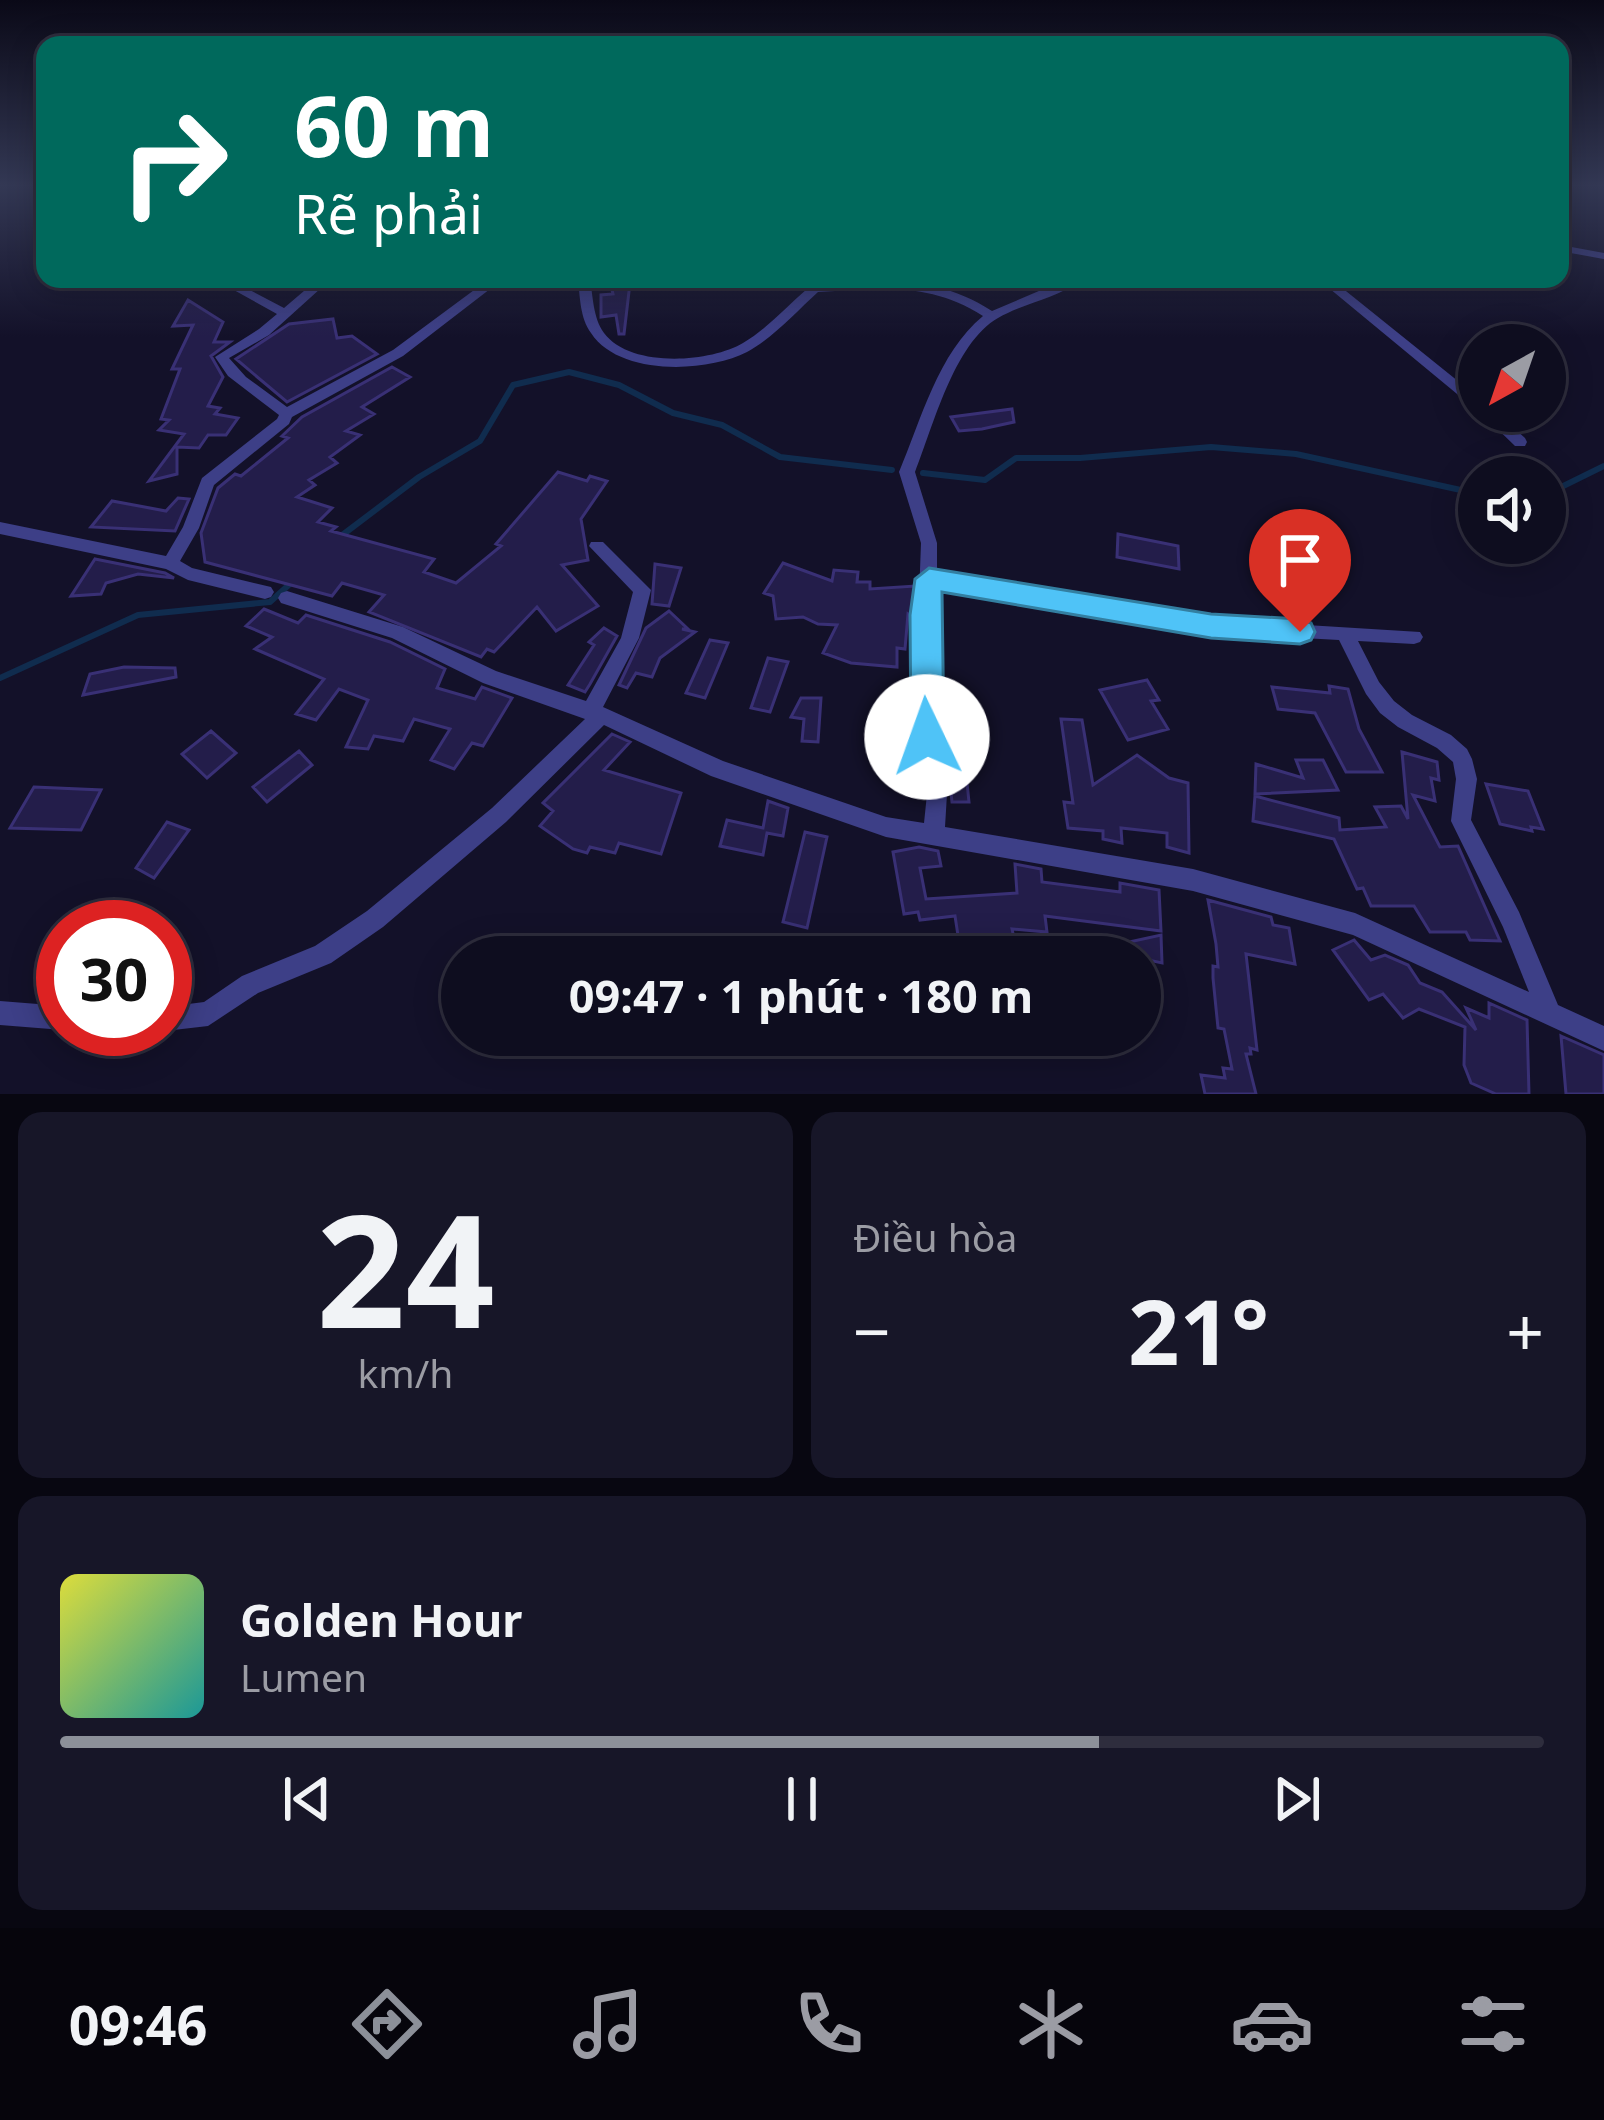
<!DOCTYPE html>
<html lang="vi">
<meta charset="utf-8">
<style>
:root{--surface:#0e0d1f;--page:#171628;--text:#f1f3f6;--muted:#9b9ca4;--line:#2e2d3d;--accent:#8c9099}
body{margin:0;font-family:"Noto Sans",sans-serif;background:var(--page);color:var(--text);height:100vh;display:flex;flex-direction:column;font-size:45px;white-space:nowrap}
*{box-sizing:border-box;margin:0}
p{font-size:39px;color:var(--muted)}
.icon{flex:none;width:66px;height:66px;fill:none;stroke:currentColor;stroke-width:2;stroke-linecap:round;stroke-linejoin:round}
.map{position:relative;height:1094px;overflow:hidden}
.drawer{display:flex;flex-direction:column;gap:18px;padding:18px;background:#080711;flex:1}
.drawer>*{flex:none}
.hud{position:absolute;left:36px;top:36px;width:1533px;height:252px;border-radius:24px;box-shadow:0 6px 30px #0003,0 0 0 3px var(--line);background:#00695c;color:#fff;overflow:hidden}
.needle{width:78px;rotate:220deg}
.tools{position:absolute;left:1458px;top:324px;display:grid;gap:24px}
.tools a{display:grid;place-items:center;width:108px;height:108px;border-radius:50%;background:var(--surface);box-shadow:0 6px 30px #0003,0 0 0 3px var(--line);font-size:60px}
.speed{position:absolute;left:36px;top:900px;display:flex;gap:24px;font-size:60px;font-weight:700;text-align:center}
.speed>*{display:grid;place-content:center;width:156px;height:156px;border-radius:50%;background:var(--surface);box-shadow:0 6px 30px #0003,0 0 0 3px var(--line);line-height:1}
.speed .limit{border:18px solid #d22;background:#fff;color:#111}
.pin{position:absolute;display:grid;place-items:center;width:102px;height:102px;color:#fff;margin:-123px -51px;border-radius:50% 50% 50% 0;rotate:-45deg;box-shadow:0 0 12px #0007}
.pin .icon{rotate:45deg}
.me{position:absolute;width:132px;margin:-66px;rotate:357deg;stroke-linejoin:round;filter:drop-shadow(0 0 9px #0008)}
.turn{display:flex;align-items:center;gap:42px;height:252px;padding:0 60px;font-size:54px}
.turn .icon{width:156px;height:156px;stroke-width:2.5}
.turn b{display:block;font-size:84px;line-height:102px}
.big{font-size:90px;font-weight:700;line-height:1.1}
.drawer .widget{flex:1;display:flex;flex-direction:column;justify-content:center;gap:18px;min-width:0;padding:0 42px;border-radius:24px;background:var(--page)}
.drawer .dial{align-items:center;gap:0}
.dial b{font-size:156px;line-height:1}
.song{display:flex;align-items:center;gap:36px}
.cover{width:144px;height:144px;border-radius:18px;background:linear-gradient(135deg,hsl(60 70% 55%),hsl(180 70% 35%))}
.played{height:12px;border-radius:6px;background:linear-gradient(90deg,var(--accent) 70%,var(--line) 70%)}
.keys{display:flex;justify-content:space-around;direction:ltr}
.heat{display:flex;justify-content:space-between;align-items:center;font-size:66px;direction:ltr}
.drawer .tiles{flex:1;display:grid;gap:18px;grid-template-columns:1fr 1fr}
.widget:last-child{grid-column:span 2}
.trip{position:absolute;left:441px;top:936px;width:720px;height:120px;border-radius:60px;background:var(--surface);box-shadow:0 6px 30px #0003,0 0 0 3px var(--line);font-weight:700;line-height:120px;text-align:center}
.dock{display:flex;height:192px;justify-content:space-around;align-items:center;background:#06050c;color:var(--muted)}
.dock .icon{width:84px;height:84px}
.dock .selected{color:var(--accent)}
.dock b{font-size:54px;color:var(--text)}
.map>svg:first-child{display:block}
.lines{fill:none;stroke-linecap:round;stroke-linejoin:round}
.stream{stroke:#102c4e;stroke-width:6}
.building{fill:#231d4a;stroke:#393075;stroke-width:3}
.lane{stroke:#3d3f87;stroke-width:6}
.street{fill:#3d3f87;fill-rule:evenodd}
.route{fill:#4fc3f7;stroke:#337fa1;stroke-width:3}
</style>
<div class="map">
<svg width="1604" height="1094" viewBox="0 0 1604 1094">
<rect width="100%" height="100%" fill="#131129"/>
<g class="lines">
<!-- stream -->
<path class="stream" d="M923 473 985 480 1016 458H1080L1211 447 1296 454 1479 494
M1545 495 1604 466
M341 536 419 477 480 441 513 385 569 372 619 385 673 413 722 425 780 457 892 470
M0 678 138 615 270 602 292 582"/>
</g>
<!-- building -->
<path class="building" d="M630 283 624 334H619L616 315 601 317V295L613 294 611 286Z
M188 300 223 322 214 342H230L211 356 223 377 208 406 220 408 215 414 238 418 226 435H208L199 448 177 447V474L149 481 184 434 159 430 169 420 161 419 180 369H172L193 325 173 326Z
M333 319 337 338 352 336 377 354 287 402 236 359 289 324Z
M392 367 410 377 362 407 374 414 346 431 360 435 330 457 337 463 309 480 315 485 297 497 332 508 318 522 336 527 331 531 434 559 424 572 456 583 501 546 496 544 558 472 587 481 590 476 607 481 581 519 588 560 562 565 598 606 556 631 537 607 494 652 487 649 481 657 369 612 384 595 342 583 332 596 205 562 201 533 218 488 235 474 241 476 288 438 282 436 302 417Z
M1012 409 1014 422 982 429 959 431 951 417Z
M178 498 189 499 175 531 91 527 112 501 166 511Z
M1118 534 1178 546 1179 569 1117 557Z
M95 559 165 573 174 578 138 574 106 583 101 594 71 596Z
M783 563 832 581 834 570 858 572 857 582H870V589L915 586 914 618 908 614 905 649 897 648V667L851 663 823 653 837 625 818 624 803 617 776 619 773 596 764 593Z
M655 564 681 568 669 606 652 604Z
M264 609 298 623 306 615 390 642 445 669 437 688 475 699 482 687 512 698 483 746 472 743 454 769 431 760 450 729 414 719 403 741 374 736 368 749 346 747 368 700 339 689 316 720 296 714 324 679 255 649 272 637 246 626Z
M669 611 688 629H682L695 632 660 658 652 677 636 673 627 688 619 685 646 628Z
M604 628 617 636 590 684 585 692 568 685 594 645 589 642Z
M710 640 728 643 705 698 686 693Z
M768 658 788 662 770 712 751 708Z
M124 667 175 668 176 677 83 695 90 674Z
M1147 680 1159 700 1151 701 1168 729 1128 740 1100 690Z
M1329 686 1348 689 1359 729 1382 772H1346L1315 713 1278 709 1272 687 1330 693Z
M890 690 909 693 897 772 875 764Z
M801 698H821L818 742 802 741 804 719 791 717Z
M1061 719 1082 720 1093 785 1137 755 1169 778 1188 783 1189 853 1167 847V833L1121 828 1122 843 1103 839V831L1068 828 1064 802 1073 803Z
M211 731 236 753 207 778 182 754Z
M612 734 630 742 604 770 681 793 661 854 619 843 615 853 590 847 587 853 573 849 540 826 553 811 543 803Z
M946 744H963L969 802H952Z
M299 751 312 765 267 802 253 787Z
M1402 752 1437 762 1439 780 1431 778 1435 801 1413 795 1440 847 1458 846 1500 941 1470 940 1466 932H1430L1414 906H1371L1363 888 1357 889 1334 839 1253 821 1255 796 1339 818 1340 830 1386 827 1375 807 1401 806 1408 819Z
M1296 760H1323L1338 790 1255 794 1256 764 1303 778Z
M1486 784 1528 791 1543 829 1531 827 1532 831 1500 824Z
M34 787 101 790 81 830 10 828Z
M768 801 788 808 783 836 767 833 763 855 720 846 727 820 763 828Z
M167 822 189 830 154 878 136 868Z
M805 832 827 837 807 928 783 922Z
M919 847 938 851 941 866 920 868 926 899 1017 893 1015 864 1041 869 1042 882 1120 892V883L1159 890 1161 931 1045 916 1047 932 1012 929 1014 938 959 942 955 916 920 920 918 912 904 914 893 852Z
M1208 900 1271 917 1273 925 1289 928 1295 964 1246 954 1257 1050 1250 1048 1251 1054H1246L1256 1094H1205L1201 1075 1225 1078 1223 1068 1232 1069 1224 1029 1218 1028 1213 978V966L1218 967 1216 944Z
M1161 935 1162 963 1097 949Z
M1354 940 1371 960 1385 955 1408 965 1420 983 1442 992 1476 1030 1466 1008 1489 1018V1003L1527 1020 1529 1094H1496L1471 1083 1464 1065 1465 1027 1419 1009 1403 1018 1383 994 1369 1000 1333 950Z
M1561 1036 1604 1055V1094H1566Z"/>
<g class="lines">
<!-- lane -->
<path class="lane" d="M1560 248 1604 256"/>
<!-- street -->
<path class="street" d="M214 279H229L284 308 318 279H331L269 335 229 358 246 377 287 407 393 350 489 279H503L403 356 292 417 289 424 214 485 199 528 180 561 192 568 271 587 274 592 271 597 265 599 188 580 166 569 0 534V522L166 556 183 527 202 478 277 419 279 415 228 376 215 357 259 329 277 314Z
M578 279H590C593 296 593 318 604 333 630 368 709 363 743 343 767 329 786 307 807 289L792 279H807L817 284C882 281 935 274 992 311L1067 279H1082C1058 299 1025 302 998 318 954 343 933 427 915 472L937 543V574L1211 619 1420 632 1423 637 1420 642 1414 644 1358 641 1379 682 1394 701 1412 715 1451 735 1467 749 1472 759 1477 779 1471 820 1519 912 1558 1005 1604 1026V1051L1353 935 1193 891 886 837 711 776 604 725 506 822 383 927 331 963 258 993 208 1026 165 1031 160 1029H165V1007L204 1002 242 976 315 946 367 911 492 808 585 719 483 683 392 638 281 603 278 598 281 593 287 591 403 627 496 671 586 701 621 638 633 592 589 546 591 542H603L651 590 639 638 603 707 723 761 886 817 924 823 927 794 915 706 921 543 899 472C921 420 938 353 983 316 928 281 880 289 818 292 796 312 774 337 747 352 706 373 619 376 591 333 580 318 580 297 578 279ZM936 587 1211 633 1339 640 1366 694 1380 713 1398 727 1437 748 1453 762 1456 779 1451 821 1503 927 1529 992 1355 913 1193 869 945 827 947 794 935 706Z
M1318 279H1331L1479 398V410L1474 408Z
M1479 411H1495L1525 438 1527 442 1525 446H1515Z
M0 1001 63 1006V1029H66L63 1030 0 1025Z"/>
</g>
<!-- sky -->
<linearGradient id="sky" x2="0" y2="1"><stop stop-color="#0a0917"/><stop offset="0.55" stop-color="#333854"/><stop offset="1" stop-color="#333854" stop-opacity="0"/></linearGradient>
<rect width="1604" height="337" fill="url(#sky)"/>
<!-- route -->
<path class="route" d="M929 568 1211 614 1300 619 1311 623 1315 632 1311 640 1300 644 1211 638 942 592 944 737 939 748 927 752 916 748 911 737 910 615 915 579Z"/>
</svg>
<div class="tools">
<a><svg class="needle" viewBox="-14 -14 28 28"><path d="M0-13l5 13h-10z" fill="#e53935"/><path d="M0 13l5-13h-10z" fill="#9b9ca4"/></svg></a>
<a><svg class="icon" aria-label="sound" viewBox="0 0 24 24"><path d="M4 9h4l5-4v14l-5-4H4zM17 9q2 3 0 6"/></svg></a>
</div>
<div class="speed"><div class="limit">30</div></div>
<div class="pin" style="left:1300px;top:632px;background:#d93025"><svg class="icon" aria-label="arrive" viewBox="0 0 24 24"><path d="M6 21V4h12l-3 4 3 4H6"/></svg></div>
<svg class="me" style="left:927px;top:737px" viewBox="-20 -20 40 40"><circle r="19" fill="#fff"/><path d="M0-13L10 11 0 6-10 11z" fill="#4fc3f7"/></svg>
<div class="trip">09:47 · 1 phút · 180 m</div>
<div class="hud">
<div class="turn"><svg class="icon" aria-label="right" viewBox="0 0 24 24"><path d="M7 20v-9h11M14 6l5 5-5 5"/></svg><div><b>60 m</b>Rẽ phải</div></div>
</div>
</div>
<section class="drawer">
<div class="tiles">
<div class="widget dial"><b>24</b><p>km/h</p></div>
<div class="widget"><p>Điều hòa</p>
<div class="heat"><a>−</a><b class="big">21°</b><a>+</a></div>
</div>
<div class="widget">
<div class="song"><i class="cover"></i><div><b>Golden Hour</b><p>Lumen</p></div></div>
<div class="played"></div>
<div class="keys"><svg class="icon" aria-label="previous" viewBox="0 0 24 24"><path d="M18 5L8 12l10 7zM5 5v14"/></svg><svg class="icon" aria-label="pause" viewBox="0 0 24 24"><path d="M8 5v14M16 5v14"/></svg><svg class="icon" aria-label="next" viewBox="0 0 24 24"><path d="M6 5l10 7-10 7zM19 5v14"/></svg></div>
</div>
</div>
</section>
<nav class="dock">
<b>09:46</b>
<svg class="icon selected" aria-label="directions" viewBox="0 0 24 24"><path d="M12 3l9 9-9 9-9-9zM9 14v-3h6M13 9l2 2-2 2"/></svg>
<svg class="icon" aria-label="music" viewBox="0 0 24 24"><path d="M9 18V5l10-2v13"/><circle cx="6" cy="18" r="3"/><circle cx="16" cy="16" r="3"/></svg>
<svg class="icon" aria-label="phone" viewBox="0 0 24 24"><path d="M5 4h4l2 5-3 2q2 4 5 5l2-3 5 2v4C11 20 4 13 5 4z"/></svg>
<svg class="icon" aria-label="climate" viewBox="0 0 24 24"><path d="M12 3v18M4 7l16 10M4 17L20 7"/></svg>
<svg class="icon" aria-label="car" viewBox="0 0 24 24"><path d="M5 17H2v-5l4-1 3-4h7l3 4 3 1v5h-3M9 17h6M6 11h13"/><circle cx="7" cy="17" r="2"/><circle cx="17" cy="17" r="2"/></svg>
<svg class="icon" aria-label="filters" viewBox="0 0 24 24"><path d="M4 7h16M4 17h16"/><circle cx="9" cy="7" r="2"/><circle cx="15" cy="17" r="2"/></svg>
</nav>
